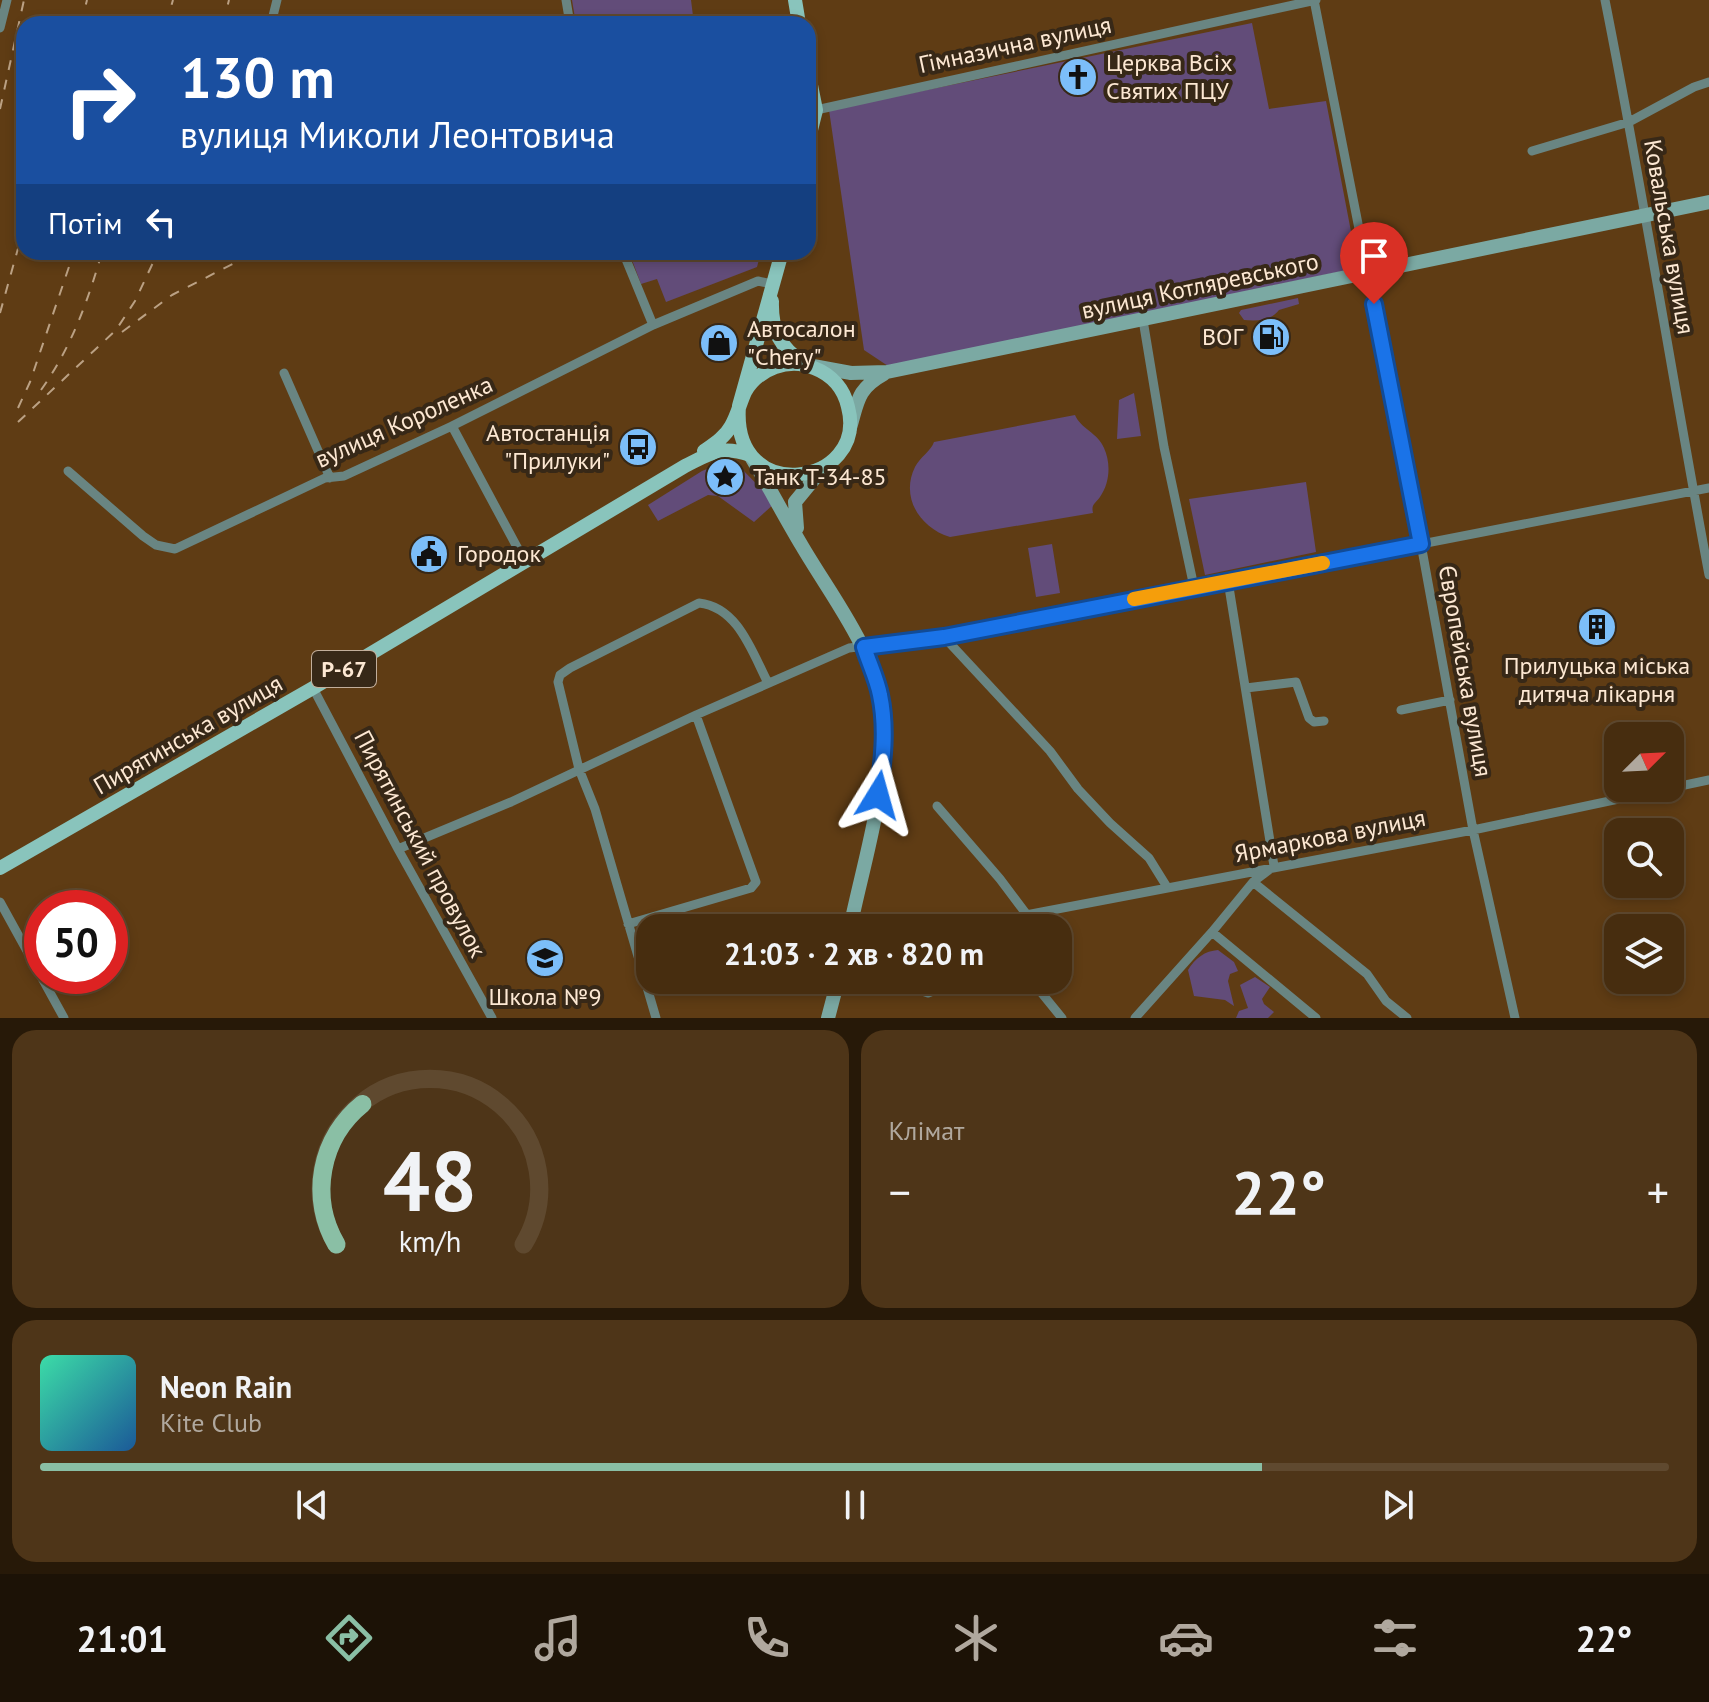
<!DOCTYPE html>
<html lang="uk">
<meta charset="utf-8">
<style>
:root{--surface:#472d0f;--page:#4e3518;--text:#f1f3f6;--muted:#b0a89e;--line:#5f492f;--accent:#8abfa5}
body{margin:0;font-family:"PT Sans",sans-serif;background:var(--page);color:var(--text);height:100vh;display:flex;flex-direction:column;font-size:30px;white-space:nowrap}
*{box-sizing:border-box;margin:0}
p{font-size:26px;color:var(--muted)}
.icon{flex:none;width:44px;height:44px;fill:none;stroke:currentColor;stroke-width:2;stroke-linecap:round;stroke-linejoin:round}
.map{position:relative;height:1018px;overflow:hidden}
.side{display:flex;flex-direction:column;gap:12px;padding:12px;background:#271908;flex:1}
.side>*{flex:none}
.top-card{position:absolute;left:16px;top:16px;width:800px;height:244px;border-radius:24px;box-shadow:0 4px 12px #0003,0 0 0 2px var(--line);background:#1a4fa0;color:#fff;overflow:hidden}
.needle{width:52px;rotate:66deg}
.fabs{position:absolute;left:1604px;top:722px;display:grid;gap:16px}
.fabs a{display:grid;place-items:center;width:80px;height:80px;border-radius:16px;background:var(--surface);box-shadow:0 4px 12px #0003,0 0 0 2px var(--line);font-size:40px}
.speed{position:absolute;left:24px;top:890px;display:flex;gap:16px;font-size:40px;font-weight:700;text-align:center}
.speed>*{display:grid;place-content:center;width:104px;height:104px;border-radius:50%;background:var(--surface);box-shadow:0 4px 12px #0003,0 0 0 2px var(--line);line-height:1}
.speed .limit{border:12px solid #d22;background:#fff;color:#111}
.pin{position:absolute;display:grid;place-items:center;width:68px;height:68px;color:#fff;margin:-82px -34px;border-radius:50% 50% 50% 0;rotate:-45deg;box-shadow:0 0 8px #0007}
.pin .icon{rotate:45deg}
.me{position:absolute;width:88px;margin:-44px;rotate:8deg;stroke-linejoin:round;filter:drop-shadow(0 0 6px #0008)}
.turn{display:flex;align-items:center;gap:28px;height:168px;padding:0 32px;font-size:36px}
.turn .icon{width:104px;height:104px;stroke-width:2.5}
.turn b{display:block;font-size:56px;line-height:68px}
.then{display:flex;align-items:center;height:76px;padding:0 32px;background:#0003;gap:16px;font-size:30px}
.big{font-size:60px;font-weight:600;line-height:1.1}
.side .widget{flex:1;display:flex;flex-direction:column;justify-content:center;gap:12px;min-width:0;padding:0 28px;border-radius:24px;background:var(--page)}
.side .dial{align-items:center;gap:0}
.dial svg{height:208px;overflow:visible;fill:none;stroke:var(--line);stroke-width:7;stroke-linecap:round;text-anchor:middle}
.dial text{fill:var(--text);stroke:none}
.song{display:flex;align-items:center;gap:24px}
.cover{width:96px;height:96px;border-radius:12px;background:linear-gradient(135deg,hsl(160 70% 55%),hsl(210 70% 35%))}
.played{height:8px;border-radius:4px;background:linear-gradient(90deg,var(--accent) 75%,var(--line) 75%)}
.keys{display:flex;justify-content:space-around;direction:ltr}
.heat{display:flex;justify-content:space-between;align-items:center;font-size:44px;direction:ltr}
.side .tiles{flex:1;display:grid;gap:12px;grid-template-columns:1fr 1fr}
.widget:last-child{grid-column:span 2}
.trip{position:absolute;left:636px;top:914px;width:436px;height:80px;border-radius:24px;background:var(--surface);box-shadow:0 4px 12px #0003,0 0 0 2px var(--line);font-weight:600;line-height:80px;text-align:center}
.tab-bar{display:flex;height:128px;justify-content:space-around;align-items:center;background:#1c1206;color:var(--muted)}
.tab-bar .icon{width:56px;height:56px}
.tab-bar .active{color:var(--accent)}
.tab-bar b{font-size:36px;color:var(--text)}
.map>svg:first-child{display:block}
.green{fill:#624c79}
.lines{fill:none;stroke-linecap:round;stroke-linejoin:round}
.minor{stroke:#698582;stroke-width:9}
.secondary{stroke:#7ba9a3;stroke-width:14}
.primary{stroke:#89c4bc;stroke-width:14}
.rail{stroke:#bba184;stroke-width:2;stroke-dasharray:10 10;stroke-linecap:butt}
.route-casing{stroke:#114b97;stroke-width:20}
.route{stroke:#1a73e8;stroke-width:14}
.slow{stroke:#f59e0b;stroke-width:14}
.labels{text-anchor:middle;stroke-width:8;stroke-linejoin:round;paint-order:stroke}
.shield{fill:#372817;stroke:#c2ae9b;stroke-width:2}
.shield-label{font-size:22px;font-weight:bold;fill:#fde8d3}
.street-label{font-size:24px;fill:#fde8d3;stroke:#372817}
.poi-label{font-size:24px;fill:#fde8d3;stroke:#372817;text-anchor:start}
</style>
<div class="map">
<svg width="1709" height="1018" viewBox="0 0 1709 1018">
<rect width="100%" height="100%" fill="#5f3c14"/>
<!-- green -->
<path class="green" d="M572 0H691L694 24H576Z
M1252 23 1269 109 1326 101 1358 268 888 366 864 350 829 110Z
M629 252H761L757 267 666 302 657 279 641 284Z
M1298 298 1299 304 1279 310C1271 321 1257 321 1244 320L1239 313 1241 310Z
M1134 393 1141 436 1117 439 1119 400Z
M1075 415C1080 428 1098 433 1104 448 1111 463 1110 483 1100 497 1095 504 1091 504 1093 513L950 537C920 528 900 497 915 467 920 457 931 451 934 442Z
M724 462 740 467 775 503 754 522 718 496 708 495 658 521 648 505 702 471Z
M1306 482 1316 552 1205 575 1189 499Z
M1052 544 1060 593 1036 597 1028 548Z
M1218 950 1234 962 1238 971 1230 974 1228 981 1234 1006 1225 1000 1194 996 1188 970C1195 958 1205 951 1218 950Z
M1255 977 1270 987 1262 999 1264 1004 1274 1012 1268 1018H1236L1239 1011 1248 1008 1240 985Z"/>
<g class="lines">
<!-- minor -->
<path class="minor" d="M566 0 570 24
M1314 0 1421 544 1473 830 1515 1018
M1605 0C1643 191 1673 383 1709 575
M271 24 277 0
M0 28 7 0
M816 110 1316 0
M1532 151 1629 122 1694 87 1709 82
M623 252 653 325
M1143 320 1164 447 1194 587
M284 373 330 478
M452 426 525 562
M68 471 143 536 156 545 175 549 325 478 344 476 452 426 653 325 758 281 772 284
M944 637 1050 751 1078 789 1110 823 1149 858 1167 887
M313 688 398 849 492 1018
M1246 688 1296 682 1309 718 1314 722 1324 721
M1401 710 1450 700
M937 806 1000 879 1027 915
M398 849 511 802 696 715 849 648 944 637 1709 488
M1253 882 1367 974 1386 1001 1407 1018
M0 902 64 1018
M628 924 751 888 756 882 696 715
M957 928 1473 830 1709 780
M1212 932 1316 1018
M915 980 919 990 928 993 960 980
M1031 980 1062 1018
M656 1018 595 809 579 769 558 682 560 675 570 668 699 603C738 607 752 652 768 683
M1135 1018 1212 932 1253 882 1274 866 1228 581"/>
<!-- secondary -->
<path class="secondary" d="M813 366 851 373 887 372 1709 202
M850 428C858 401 857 389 884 374
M750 455C768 485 784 516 802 546 836 604 882 658 884 728 886 793 863 865 850 928
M797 528 795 502 823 468
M828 1018 838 980"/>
<!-- primary -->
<path class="primary" d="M795 0 799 24
M808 70 816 110 808 142
M772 301C771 330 780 348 804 363
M704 451C714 444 725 437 731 426 737 416 740 403 745 392 758 369 789 357 814 368 832 375 844 389 848 407 869 486 731 508 739 406L782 252
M0 868 313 688 685 466C711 453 721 445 750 455"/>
<!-- rail -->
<path class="rail" d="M81 24 87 0
M166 24 173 0
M223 24 229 0
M0 109 24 0
M0 313 24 227
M122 332 172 295 256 252
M41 390C71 348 88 301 102 252
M18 408 30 382 74 252
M18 422 116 330 135 301 158 252"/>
</g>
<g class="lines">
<!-- route casing -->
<g class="route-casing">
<path id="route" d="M878 795C883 762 887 728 880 695 877 679 869 663 864 647L944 637 1421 544 1374 304"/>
</g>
<!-- route -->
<use href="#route" class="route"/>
<!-- slow -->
<path class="slow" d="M1134 599 1323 563"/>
</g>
<!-- icons -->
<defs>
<g id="church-disc" transform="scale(2)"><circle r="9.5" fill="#7cbef9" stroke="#372817"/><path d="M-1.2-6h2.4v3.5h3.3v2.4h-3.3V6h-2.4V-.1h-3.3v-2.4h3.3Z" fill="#111"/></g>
<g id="fuel-disc" transform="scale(2)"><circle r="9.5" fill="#7cbef9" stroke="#372817"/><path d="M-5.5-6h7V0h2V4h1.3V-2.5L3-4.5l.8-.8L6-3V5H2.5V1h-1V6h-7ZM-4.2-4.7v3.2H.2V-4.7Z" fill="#111"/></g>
<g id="shop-disc" transform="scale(2)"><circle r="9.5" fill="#7cbef9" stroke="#372817"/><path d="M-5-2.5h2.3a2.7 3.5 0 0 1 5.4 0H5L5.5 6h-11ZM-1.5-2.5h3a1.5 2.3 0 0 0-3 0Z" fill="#111"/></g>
<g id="bus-disc" transform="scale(2)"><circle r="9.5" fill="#7cbef9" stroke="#372817"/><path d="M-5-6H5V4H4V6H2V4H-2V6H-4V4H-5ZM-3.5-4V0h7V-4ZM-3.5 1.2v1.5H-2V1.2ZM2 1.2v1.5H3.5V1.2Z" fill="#111"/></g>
<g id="sight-disc" transform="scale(2)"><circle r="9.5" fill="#7cbef9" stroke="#372817"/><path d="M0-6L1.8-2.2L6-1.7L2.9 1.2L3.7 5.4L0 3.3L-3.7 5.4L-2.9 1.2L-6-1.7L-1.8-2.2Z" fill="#111"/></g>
<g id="civic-disc" transform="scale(2)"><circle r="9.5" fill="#7cbef9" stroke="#372817"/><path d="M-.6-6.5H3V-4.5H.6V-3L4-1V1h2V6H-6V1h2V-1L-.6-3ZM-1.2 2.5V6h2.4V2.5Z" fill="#111"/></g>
<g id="building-disc" transform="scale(2)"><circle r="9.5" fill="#7cbef9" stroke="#372817"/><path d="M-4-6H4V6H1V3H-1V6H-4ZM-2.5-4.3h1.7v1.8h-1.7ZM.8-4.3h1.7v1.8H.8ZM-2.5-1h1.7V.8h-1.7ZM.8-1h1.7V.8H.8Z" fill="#111"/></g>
<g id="school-disc" transform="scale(2)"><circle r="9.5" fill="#7cbef9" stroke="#372817"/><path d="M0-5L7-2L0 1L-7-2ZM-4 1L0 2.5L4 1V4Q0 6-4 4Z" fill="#111"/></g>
</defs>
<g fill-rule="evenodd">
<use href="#church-disc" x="1078" y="77"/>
<use href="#fuel-disc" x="1271" y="337"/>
<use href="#shop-disc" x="719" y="343"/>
<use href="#bus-disc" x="638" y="447"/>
<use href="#sight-disc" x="725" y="477"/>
<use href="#civic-disc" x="429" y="554"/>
<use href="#building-disc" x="1597" y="627"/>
<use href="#school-disc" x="545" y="958"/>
</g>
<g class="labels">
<!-- shield labels -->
<rect class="shield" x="312" y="651" width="64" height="36" rx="6"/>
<g class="shield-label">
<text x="344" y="677">Р-67</text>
</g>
<!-- street labels -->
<g class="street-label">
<text transform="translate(1015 45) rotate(-12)" y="8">Гімназична вулиця</text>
<text transform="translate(1669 237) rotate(80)" y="8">Ковальська вулиця</text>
<text transform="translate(1200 286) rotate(-12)" y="8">вулиця Котляревського</text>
<text transform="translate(404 422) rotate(-24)" y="8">вулиця Короленка</text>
<text transform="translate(1465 671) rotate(80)" y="8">Європейська вулиця</text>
<text transform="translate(188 735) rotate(-30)" y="8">Пирятинська вулиця</text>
<text transform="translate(1330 836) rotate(-11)" y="8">Ярмаркова вулиця</text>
<text transform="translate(420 844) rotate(62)" y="8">Пирятинський провулок</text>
</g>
<!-- poi labels -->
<g class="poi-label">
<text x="1106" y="71">Церква Всіх<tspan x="1106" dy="28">Святих ПЦУ</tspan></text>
<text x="747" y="337">Автосалон<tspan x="747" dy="28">"Chery"</tspan></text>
<text x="1243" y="345" text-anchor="end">ВОГ</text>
<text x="610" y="441" text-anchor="end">Автостанція<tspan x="610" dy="28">"Прилуки"</tspan></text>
<text x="753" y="485">Танк Т-34-85</text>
<text x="457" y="562">Городок</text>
<text x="1597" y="674" text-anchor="middle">Прилуцька міська<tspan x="1597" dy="28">дитяча лікарня</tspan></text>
<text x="545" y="1005" text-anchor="middle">Школа №9</text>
</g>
</g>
</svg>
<div class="fabs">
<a><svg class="needle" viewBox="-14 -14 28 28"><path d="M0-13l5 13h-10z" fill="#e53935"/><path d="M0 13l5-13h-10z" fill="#b0a89e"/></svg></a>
<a><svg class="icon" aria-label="search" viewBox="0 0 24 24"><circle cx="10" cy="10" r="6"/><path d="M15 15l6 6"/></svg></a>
<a><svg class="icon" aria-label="layers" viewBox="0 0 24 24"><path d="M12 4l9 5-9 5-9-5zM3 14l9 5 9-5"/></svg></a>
</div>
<div class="speed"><div class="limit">50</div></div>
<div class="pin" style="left:1374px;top:304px;background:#d93025"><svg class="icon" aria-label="arrive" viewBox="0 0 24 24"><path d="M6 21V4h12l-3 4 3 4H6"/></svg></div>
<svg class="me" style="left:878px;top:795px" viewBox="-20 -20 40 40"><path d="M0-17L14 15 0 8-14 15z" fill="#1a73e8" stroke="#fff" stroke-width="4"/></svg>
<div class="trip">21:03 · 2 хв · 820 m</div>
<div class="top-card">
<div class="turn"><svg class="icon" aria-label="right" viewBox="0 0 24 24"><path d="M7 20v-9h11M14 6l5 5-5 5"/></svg><div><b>130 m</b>вулиця Миколи Леонтовича</div></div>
<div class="then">Потім<svg class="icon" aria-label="left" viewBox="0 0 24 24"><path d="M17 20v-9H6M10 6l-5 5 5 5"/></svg></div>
</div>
</div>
<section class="side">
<div class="tiles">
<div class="widget dial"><svg viewBox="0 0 100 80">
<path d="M14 69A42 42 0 1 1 86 69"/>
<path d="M14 69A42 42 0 0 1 24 15" stroke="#8abfa5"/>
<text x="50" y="56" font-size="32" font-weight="700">48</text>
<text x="50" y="72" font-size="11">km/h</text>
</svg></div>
<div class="widget"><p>Клімат</p>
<div class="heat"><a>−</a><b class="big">22°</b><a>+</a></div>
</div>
<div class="widget">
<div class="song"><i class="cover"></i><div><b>Neon Rain</b><p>Kite Club</p></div></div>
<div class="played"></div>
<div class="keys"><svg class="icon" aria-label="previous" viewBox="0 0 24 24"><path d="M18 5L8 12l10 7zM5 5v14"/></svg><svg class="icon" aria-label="pause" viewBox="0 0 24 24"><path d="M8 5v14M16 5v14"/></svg><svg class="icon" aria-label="next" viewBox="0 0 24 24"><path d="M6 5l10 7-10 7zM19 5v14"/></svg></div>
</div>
</div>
</section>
<nav class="tab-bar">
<b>21:01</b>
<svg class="icon active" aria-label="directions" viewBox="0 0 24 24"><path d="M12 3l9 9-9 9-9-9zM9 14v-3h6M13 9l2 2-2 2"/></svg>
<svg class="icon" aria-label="music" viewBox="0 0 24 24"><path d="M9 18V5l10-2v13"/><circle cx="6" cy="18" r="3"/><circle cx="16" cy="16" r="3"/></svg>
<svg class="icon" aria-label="phone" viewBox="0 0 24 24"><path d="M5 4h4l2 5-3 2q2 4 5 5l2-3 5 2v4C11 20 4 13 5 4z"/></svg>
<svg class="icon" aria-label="climate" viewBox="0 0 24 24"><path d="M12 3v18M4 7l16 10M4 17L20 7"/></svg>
<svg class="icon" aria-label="car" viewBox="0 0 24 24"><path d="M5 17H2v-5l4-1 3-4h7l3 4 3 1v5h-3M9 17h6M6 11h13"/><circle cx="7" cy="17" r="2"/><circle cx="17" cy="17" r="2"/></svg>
<svg class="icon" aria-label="filters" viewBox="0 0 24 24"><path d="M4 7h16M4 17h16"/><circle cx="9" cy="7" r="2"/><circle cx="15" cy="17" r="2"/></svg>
<b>22°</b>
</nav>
